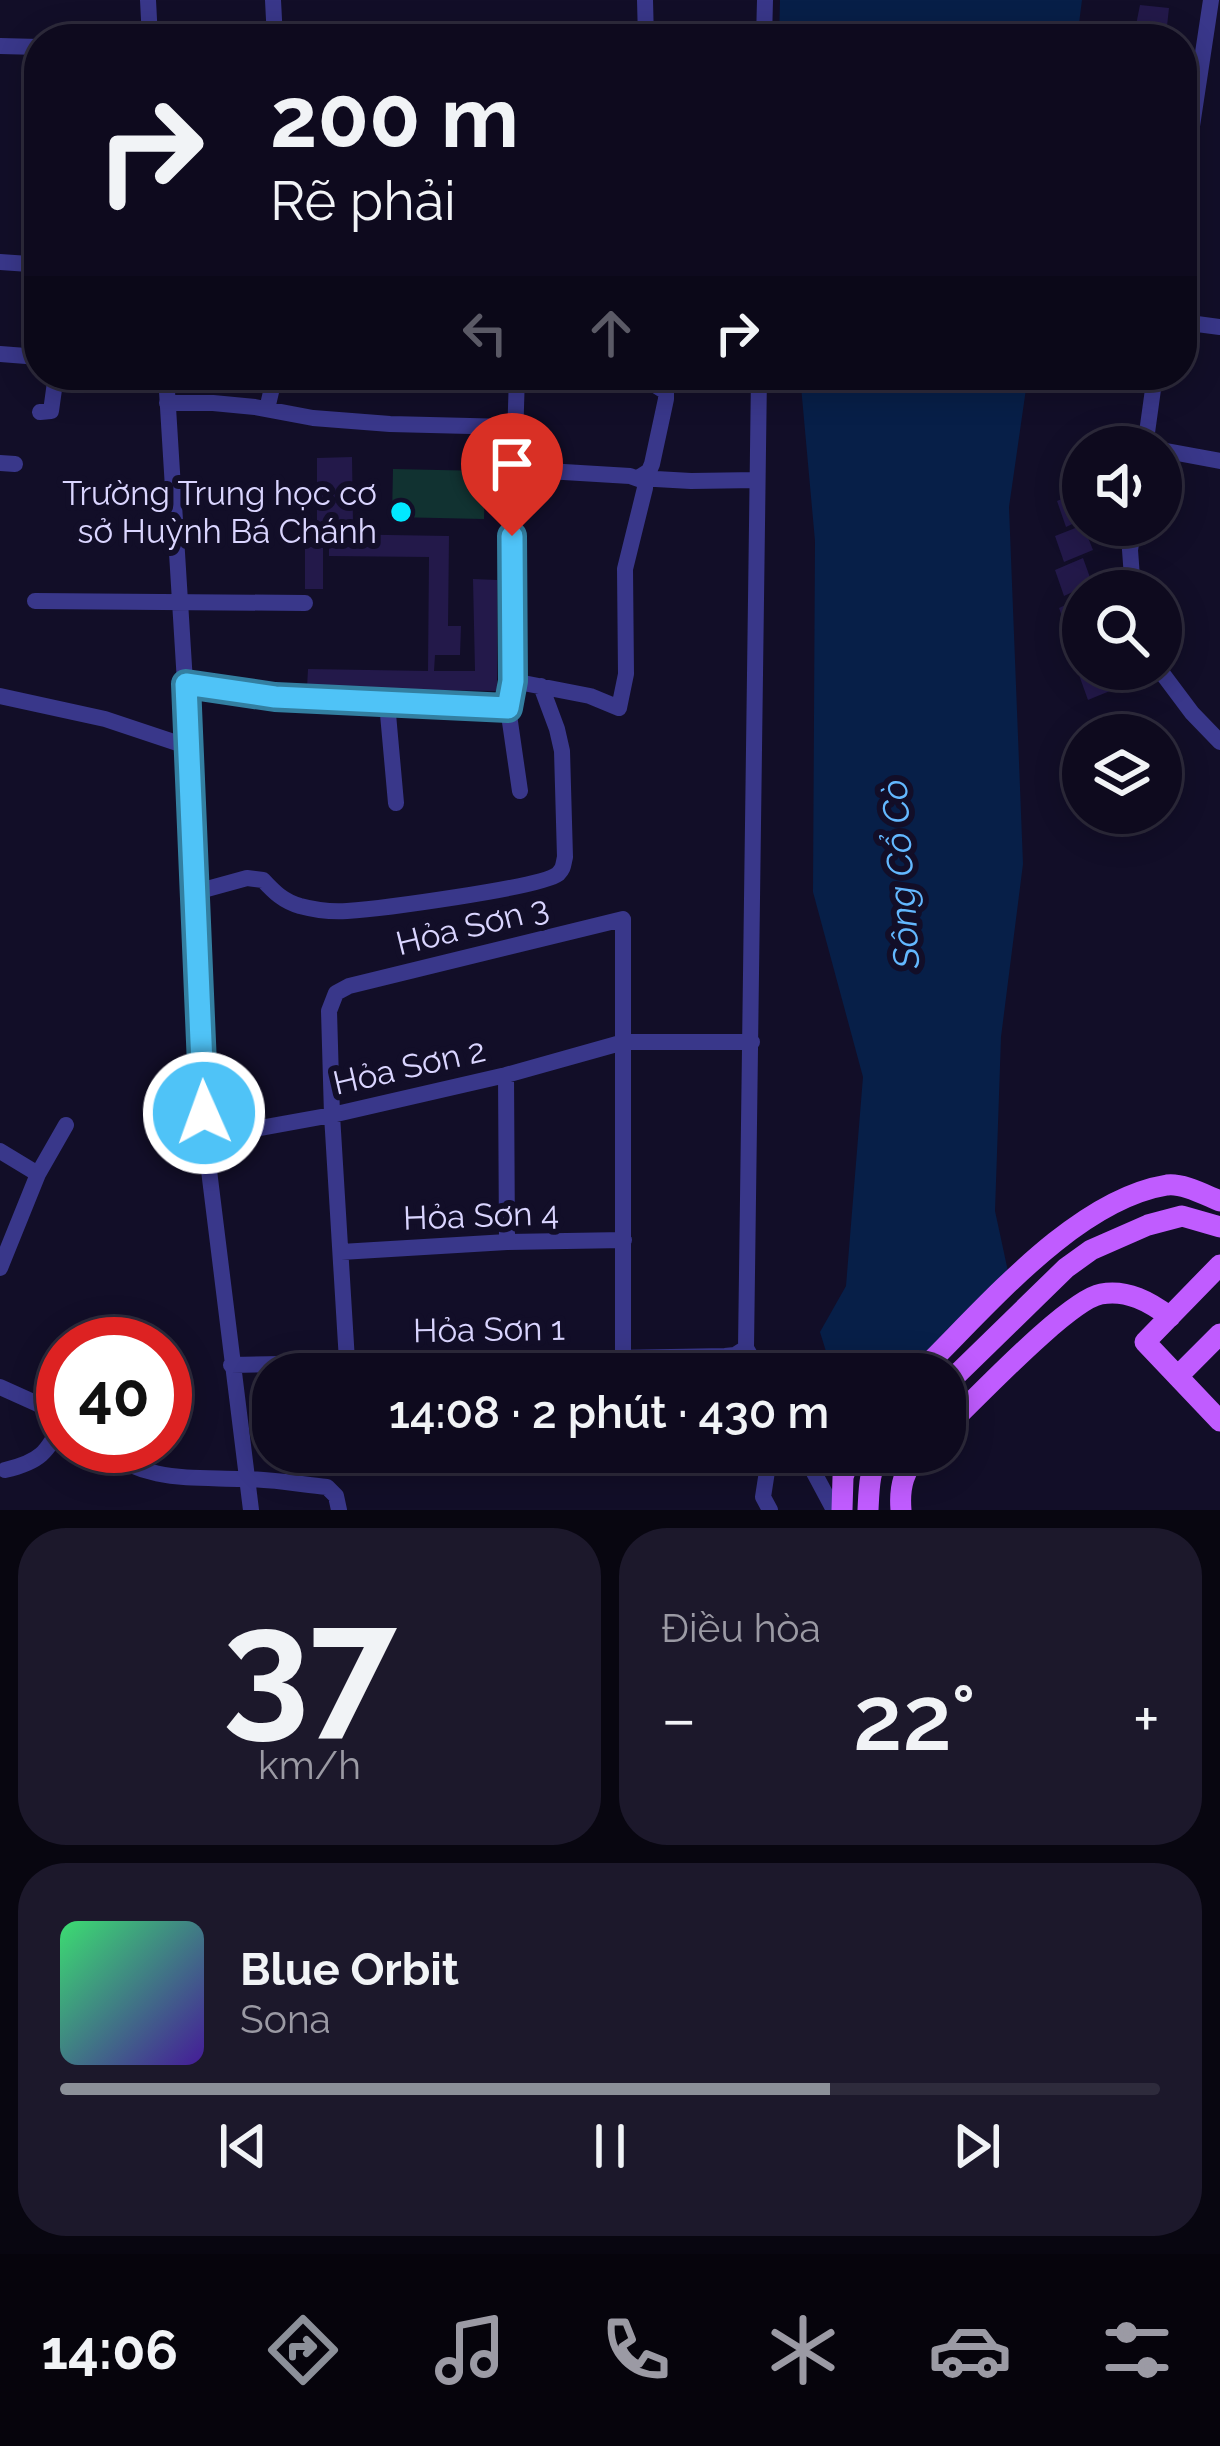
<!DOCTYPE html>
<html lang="vi">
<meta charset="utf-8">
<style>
:root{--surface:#0e0a1e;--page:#1c182b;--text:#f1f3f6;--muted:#9b9aa4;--line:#2e2b3c;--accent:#8c9099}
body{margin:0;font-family:Raleway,sans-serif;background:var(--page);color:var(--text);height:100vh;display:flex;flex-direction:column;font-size:45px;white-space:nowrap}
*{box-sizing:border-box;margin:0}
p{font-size:39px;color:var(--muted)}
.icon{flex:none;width:66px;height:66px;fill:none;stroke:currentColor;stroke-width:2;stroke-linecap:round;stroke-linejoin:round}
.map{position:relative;height:1510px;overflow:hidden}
.details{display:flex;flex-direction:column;gap:18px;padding:18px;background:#080610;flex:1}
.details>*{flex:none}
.hud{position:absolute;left:24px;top:24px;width:1173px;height:366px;border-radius:48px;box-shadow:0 6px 30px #0003,0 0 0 3px var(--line);background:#0e0a1e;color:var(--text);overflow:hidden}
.buttons{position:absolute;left:1062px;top:426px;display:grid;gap:24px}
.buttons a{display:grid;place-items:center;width:120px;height:120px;border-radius:50%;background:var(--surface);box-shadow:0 6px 30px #0003,0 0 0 3px var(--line);font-size:60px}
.speed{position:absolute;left:36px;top:1317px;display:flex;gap:24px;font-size:60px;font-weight:700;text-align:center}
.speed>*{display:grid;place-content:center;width:156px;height:156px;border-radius:50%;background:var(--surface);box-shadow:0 6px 30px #0003,0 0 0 3px var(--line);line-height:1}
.speed .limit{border:18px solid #d22;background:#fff;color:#111}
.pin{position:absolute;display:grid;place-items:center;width:102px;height:102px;color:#fff;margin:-123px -51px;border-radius:50% 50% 50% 0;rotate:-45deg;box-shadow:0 0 12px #0007}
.pin .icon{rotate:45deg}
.me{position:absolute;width:132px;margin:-66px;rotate:358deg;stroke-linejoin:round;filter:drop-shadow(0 0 9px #0008)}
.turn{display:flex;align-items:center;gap:42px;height:252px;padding:0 48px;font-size:54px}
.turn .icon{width:156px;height:156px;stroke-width:2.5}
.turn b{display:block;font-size:84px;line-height:102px}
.lanes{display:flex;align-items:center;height:114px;padding:0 48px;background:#0003;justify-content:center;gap:60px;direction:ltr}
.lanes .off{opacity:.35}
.big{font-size:90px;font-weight:600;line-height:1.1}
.details .widget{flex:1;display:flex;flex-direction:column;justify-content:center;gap:18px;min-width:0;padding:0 42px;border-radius:48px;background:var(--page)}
.details .dial{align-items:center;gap:0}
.dial b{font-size:156px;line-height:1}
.song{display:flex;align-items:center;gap:36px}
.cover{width:144px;height:144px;border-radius:18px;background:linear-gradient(135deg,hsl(140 70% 55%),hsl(260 70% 35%))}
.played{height:12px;border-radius:6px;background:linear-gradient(90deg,var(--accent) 70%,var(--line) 70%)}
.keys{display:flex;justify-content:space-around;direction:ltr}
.heat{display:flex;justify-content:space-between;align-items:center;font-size:66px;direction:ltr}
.details .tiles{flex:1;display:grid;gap:18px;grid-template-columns:1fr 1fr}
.widget:last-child{grid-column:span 2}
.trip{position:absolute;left:252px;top:1353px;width:714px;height:120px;border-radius:48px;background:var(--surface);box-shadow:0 6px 30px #0003,0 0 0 3px var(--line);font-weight:600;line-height:120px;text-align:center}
.dock{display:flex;height:192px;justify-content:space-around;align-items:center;background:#06040c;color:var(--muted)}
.dock .icon{width:84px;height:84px}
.dock .on{color:var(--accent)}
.dock b{font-size:54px;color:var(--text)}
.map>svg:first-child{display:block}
.green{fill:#113231}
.water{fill:#071f48}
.building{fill:#23194a}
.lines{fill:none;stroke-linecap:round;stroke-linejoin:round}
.minor{stroke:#39378a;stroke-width:16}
.major{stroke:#c05cff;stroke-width:21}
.route-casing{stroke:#337fa1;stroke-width:30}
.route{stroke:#4fc3f7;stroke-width:21}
.poi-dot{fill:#01e8ff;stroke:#120e28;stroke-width:4.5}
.labels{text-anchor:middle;stroke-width:12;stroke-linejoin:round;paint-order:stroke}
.poi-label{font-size:33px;fill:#dad5ff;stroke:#120e28;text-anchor:end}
.street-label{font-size:33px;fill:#dad5ff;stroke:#120e28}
.water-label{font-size:36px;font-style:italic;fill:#63b8ff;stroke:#120e28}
</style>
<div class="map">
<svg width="1220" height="1510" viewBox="0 0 1220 1510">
<rect width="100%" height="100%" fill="#120e28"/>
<!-- green -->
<path class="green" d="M393 469 485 471 484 519 392 517Z"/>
<!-- water -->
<path class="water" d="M780 0H1082L1077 39H779Z
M800 375H1028L1009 507 1023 864 1001 1037 995 1211 1009 1276 905 1374H833L820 1332 846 1286 863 1077 813 892 815 541Z"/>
<!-- building -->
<path class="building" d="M1140 5 1169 8 1166 35 1135 30Z
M352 457 353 524H317V458Z
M1083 457V486L1073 490 1064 465Z
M1083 490V519L1066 527 1057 501Z
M1083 525 1093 550 1064 562 1055 536Z
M329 534 449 536 448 626H461L460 655H435L434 671H475L473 579 497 580V691L307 688 308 669 428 671 429 557 329 556Z
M305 545H323V589H305Z
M1083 558 1092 583 1064 596 1055 570Z
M1083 597V627L1068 633 1059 608Z
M1093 669H1109L1117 688 1088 700 1079 675Z"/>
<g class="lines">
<!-- minor -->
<path class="minor" d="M148 0 150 39
M273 0 275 39
M645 0 646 39
M764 39 765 0
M0 46 39 47
M1182 192 1211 0
M0 262 29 264 39 270
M1182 322 1220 327
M0 354 39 357
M166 375 189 747 205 1138 251 1510
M517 375 511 570 513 681 508 708 520 791
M759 375 746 1348 761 1374
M56 380 166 381
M167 403H213L255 407 313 418 390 424 515 427
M267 409 275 375
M40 412 51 411 56 375
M1145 447 1155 375
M1161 450 1220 461
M0 463 15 464
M638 478 649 471 652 464 666 399V392L639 375
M638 478 691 481 757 480
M1133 591 1130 550 1134 525
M35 601 305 603
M1159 669 1192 713 1220 742
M513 681 590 696 619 708 626 674 625 569 645 488 644 481 630 476 514 469
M186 684 275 697 508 708
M0 696 105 719 189 747
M387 703 396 803
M196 892 247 878 263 880C274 892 283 901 300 906 315 910 332 912 347 911 377 909 540 888 558 874 564 868 563 865 565 857L562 751 557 729 541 686
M506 1075 507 1242
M205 1138 332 1115 506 1075 624 1042H752
M0 1151 38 1174
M341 1252 507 1242 624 1240
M0 1268 38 1174 66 1125
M347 1361 332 1115 329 1011 336 993 349 986 623 919V1357
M231 1365 725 1356 735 1355 746 1348
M0 1387 40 1405 63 1421
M97 1446C148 1482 183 1477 242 1479 270 1479 298 1484 327 1487L336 1496 339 1510
M803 1452 834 1510
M5 1470C40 1462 47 1453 63 1421
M770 1510 763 1497 770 1452"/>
<!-- major -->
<path class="major" d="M1220 1265 1145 1342 1220 1421
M918 1374C984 1310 1074 1200 1167 1185 1183 1183 1205 1195 1220 1201
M1178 1376 1220 1334
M945 1386 1066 1268 1091 1250 1148 1225 1182 1216 1220 1227
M945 1428C975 1400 1068 1300 1101 1294 1127 1289 1150 1302 1170 1317
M842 1510 843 1477 852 1452
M868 1510C869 1490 869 1468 881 1452
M901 1510C899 1486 904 1470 920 1452"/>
</g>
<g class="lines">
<!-- route casing -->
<g class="route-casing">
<path id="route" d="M204 1113 186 684 275 697 508 708 513 681 512 536"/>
</g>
<!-- route -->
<use href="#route" class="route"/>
</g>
<!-- markers -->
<circle class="poi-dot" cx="401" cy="512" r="12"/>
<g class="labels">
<!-- poi labels -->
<g class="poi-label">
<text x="377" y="505">Trường Trung học cơ<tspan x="377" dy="38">sở Huỳnh Bá Chánh</tspan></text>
</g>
<!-- street labels -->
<g class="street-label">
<text transform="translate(472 925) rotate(-14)" y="12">Hỏa Sơn 3</text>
<text transform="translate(409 1066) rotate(-13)" y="12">Hỏa Sơn 2</text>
<text transform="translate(481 1215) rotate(-2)" y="12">Hỏa Sơn 4</text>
<text transform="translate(489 1329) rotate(-1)" y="12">Hỏa Sơn 1</text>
</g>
<!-- water labels -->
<g class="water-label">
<text transform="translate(900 874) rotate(-94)" y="13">Sông Cổ Cò</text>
</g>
</g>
</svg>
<div class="buttons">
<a><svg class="icon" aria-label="sound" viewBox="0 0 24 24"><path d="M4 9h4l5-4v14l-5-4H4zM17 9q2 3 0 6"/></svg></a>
<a><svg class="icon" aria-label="search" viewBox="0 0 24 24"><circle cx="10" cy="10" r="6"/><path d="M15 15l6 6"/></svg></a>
<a><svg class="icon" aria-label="layers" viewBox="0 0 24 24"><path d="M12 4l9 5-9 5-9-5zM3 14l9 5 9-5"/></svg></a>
</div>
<div class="speed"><div class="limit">40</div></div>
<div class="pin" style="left:512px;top:536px;background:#d93025"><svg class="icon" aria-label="arrive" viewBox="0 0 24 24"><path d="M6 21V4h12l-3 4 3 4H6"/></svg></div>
<svg class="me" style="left:204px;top:1113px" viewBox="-20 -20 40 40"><circle r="17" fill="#4fc3f7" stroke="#fff" stroke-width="3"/><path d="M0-11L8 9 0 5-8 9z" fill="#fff"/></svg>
<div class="trip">14:08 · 2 phút · 430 m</div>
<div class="hud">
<div class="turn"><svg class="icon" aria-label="right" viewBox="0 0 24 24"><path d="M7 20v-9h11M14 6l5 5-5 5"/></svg><div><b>200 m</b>Rẽ phải</div></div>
<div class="lanes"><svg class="icon off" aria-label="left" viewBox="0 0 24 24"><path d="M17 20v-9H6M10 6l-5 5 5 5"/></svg><svg class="icon off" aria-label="ahead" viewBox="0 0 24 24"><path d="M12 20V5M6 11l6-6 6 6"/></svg><svg class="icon" aria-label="right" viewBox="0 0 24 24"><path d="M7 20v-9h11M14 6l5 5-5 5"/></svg></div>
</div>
</div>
<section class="details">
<div class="tiles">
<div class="widget dial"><b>37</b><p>km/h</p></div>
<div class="widget"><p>Điều hòa</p>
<div class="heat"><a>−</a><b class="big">22°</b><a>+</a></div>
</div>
<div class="widget">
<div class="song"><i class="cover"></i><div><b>Blue Orbit</b><p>Sona</p></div></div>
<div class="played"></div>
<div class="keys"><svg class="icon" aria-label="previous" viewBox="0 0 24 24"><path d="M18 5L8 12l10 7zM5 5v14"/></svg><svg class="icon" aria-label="pause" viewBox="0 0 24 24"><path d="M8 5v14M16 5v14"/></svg><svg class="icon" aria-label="next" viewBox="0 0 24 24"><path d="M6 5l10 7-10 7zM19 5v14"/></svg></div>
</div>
</div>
</section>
<nav class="dock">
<b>14:06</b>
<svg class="icon on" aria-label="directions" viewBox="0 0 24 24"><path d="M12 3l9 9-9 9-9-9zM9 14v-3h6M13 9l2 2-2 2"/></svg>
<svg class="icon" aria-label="music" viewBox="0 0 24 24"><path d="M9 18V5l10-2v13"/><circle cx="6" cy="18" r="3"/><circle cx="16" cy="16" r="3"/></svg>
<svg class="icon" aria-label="phone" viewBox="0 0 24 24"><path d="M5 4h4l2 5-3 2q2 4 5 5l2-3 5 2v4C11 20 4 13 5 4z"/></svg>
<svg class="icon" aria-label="climate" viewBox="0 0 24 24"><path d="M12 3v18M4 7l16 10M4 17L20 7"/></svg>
<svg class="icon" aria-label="car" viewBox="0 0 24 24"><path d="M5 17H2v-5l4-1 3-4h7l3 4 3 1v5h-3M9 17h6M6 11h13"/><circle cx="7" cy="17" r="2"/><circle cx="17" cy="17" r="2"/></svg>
<svg class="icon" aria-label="filters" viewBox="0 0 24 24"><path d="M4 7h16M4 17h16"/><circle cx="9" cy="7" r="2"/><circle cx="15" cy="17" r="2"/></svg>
</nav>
